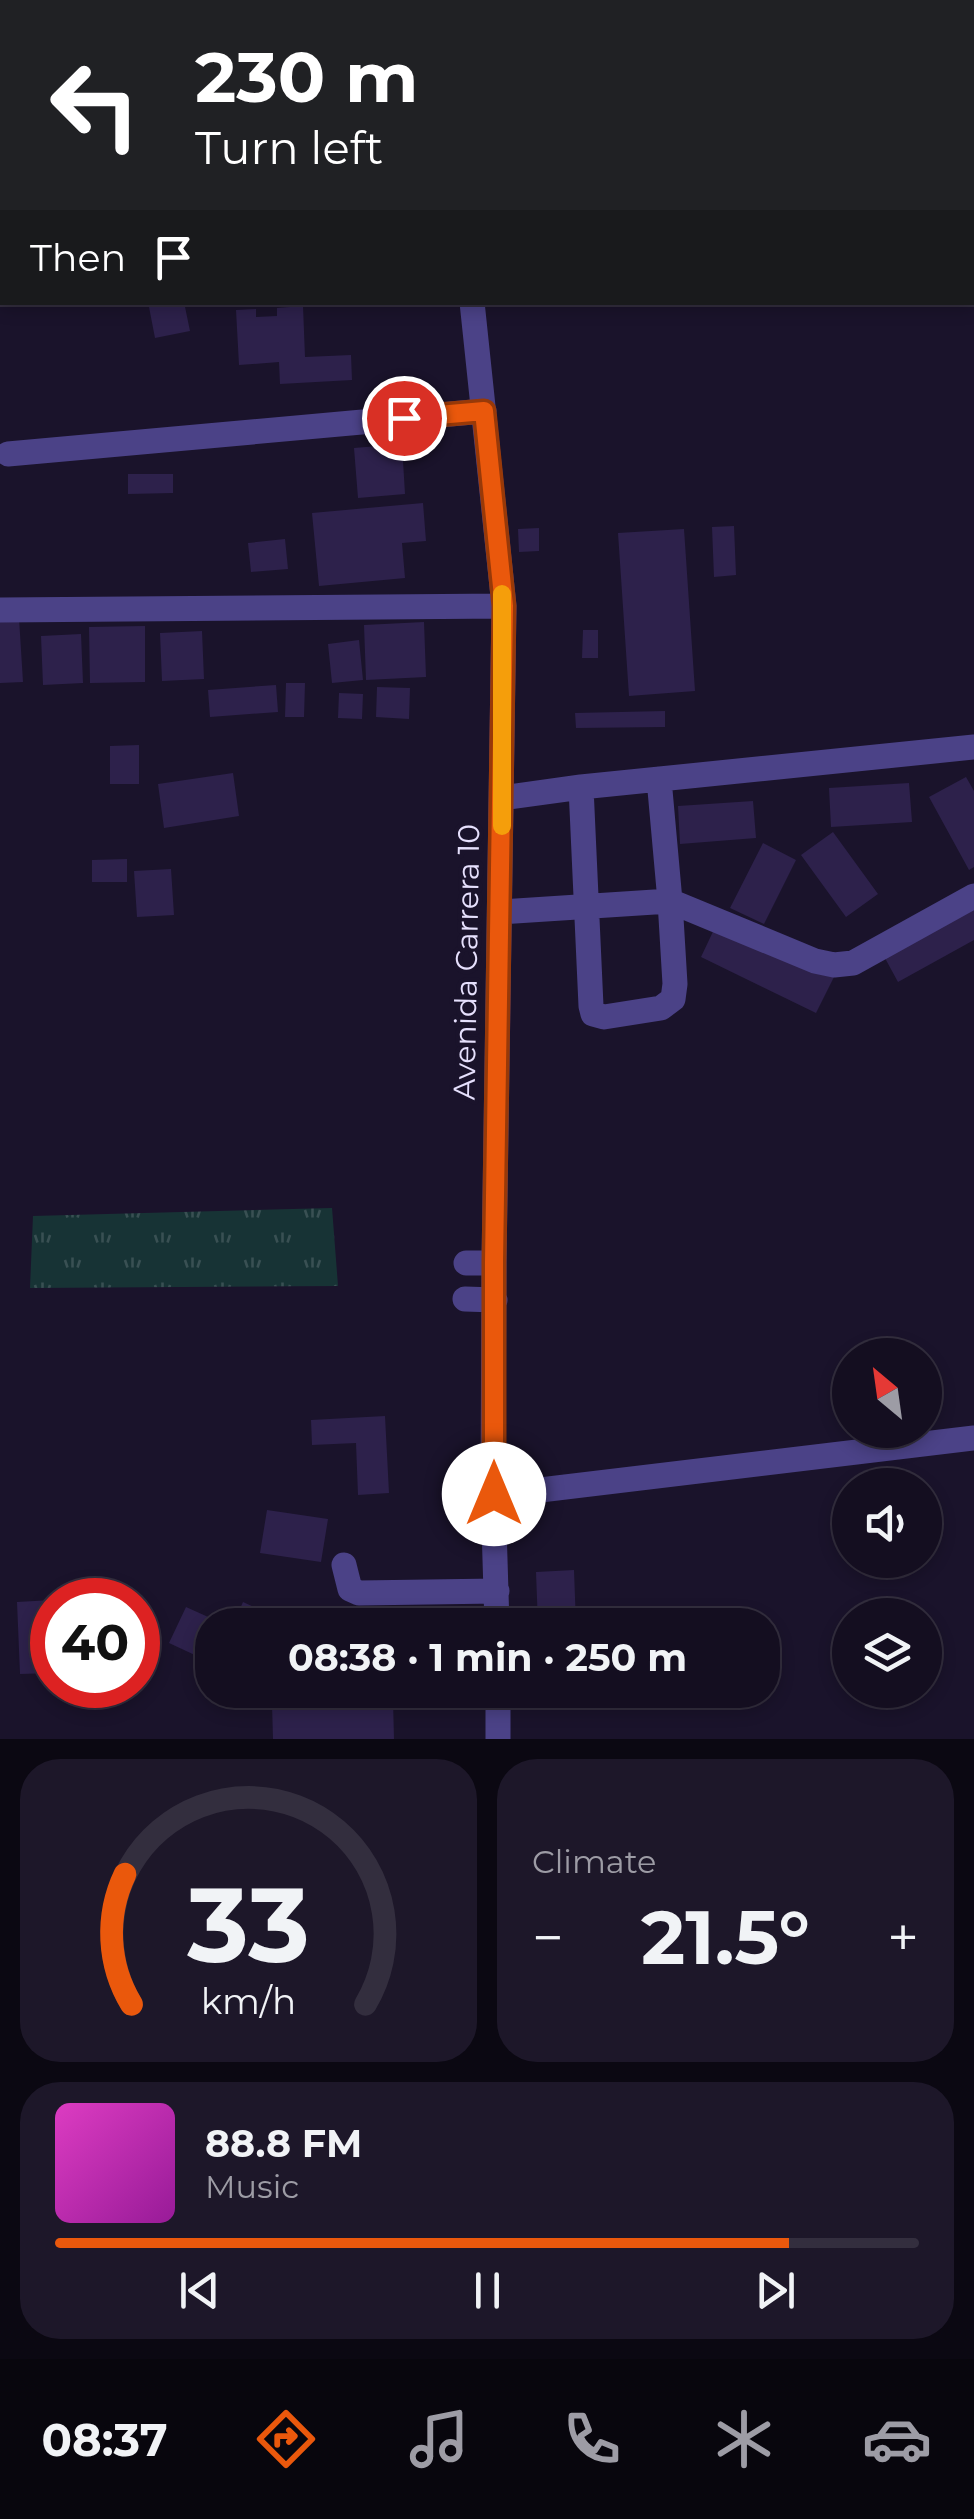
<!DOCTYPE html>
<meta charset="utf-8">
<style>
:root{--surface:#140e20;--page:#1d1729;--text:#f1f3f6;--muted:#9d9ca5;--line:#332e3e;--accent:#ea580c}
body{margin:0;font-family:Montserrat,sans-serif;background:var(--page);color:var(--text);height:100vh;display:flex;flex-direction:column;font-size:38px;white-space:nowrap}
*{box-sizing:border-box;margin:0}
p{font-size:32px;color:var(--muted)}
.icon{flex:none;width:55px;height:55px;fill:none;stroke:currentColor;stroke-width:2;stroke-linecap:round;stroke-linejoin:round}
.map{position:relative;height:1739px;overflow:hidden}
.panel{display:flex;flex-direction:column;gap:20px;padding:20px;background:#0b0812;flex:1}
.panel>*{flex:none}
.top-card{position:absolute;left:0px;top:0px;width:975px;height:305px;box-shadow:0 5px 15px #0003,0 0 0 2px var(--line);background:#202124;color:#fff;overflow:hidden}
.needle{width:65px;rotate:331deg}
.buttons{position:absolute;left:832px;top:1338px;display:grid;gap:20px}
.buttons a{display:grid;place-items:center;width:110px;height:110px;border-radius:50%;background:var(--surface);box-shadow:0 5px 15px #0003,0 0 0 2px var(--line);font-size:50px}
.speed{position:absolute;left:30px;top:1578px;display:flex;gap:20px;font-size:50px;font-weight:700;text-align:center}
.speed>*{display:grid;place-content:center;width:130px;height:130px;border-radius:50%;background:var(--surface);box-shadow:0 5px 15px #0003,0 0 0 2px var(--line);line-height:1}
.speed .limit{border:15px solid #d22;background:#fff;color:#111}
.pin{position:absolute;display:grid;place-items:center;width:85px;height:85px;color:#fff;margin:-42px;border:5px solid #fff;border-radius:50%;box-shadow:0 2px 10px #0007}
.me{position:absolute;width:110px;margin:-55px;rotate:0deg;stroke-linejoin:round;filter:drop-shadow(0 0 8px #0008)}
.turn{display:flex;align-items:center;gap:35px;height:210px;padding:0 30px;font-size:45px}
.turn .icon{width:130px;height:130px;stroke-width:2.5}
.turn b{display:block;font-size:70px;line-height:85px}
.then{display:flex;align-items:center;height:95px;padding:0 30px;background:#0003;gap:20px;font-size:38px}
.big{font-size:75px;font-weight:700;line-height:1.1}
.panel .card{flex:1;display:flex;flex-direction:column;justify-content:center;gap:15px;min-width:0;padding:0 35px;border-radius:40px;background:var(--page)}
.panel .dial{align-items:center;gap:0}
.dial svg{height:260px;overflow:visible;fill:none;stroke:var(--line);stroke-width:7;stroke-linecap:round;text-anchor:middle}
.dial text{fill:var(--text);stroke:none}
.song{display:flex;align-items:center;gap:30px}
.cover{width:120px;height:120px;border-radius:15px;background:linear-gradient(135deg,hsl(310 70% 55%),hsl(300 70% 35%))}
.played{height:10px;border-radius:5px;background:linear-gradient(90deg,var(--accent) 85%,var(--line) 85%)}
.keys{display:flex;justify-content:space-around;direction:ltr}
.heat{display:flex;justify-content:space-between;align-items:center;font-size:55px;direction:ltr}
.panel .tiles{flex:1;display:grid;gap:20px;grid-template-columns:1fr 1fr}
.card:last-child{grid-column:span 2}
.trip{position:absolute;left:195px;top:1608px;width:585px;height:100px;border-radius:40px;background:var(--surface);box-shadow:0 5px 15px #0003,0 0 0 2px var(--line);font-weight:700;line-height:100px;text-align:center}
.menu{display:flex;height:160px;justify-content:space-around;align-items:center;background:#08060d;color:var(--muted)}
.menu .icon{width:70px;height:70px}
.menu .selected{color:var(--accent)}
.menu b{font-size:45px;color:var(--text)}
.map>svg:first-child{display:block}
.park{fill:url(#park-tufts)}
.building{fill:#2d214b}
.lines{fill:none;stroke-linecap:round;stroke-linejoin:round}
.minor{stroke:#4b4287;stroke-width:25}
.route-casing{stroke:#983908;stroke-width:25}
.route{stroke:#ea580c;stroke-width:18}
.slow{stroke:#f59e0b;stroke-width:18}
.labels{text-anchor:middle;stroke-width:9;stroke-linejoin:round;paint-order:stroke}
.street-label{font-size:30px;fill:#e6e0fd;stroke:#1a132b}
</style>
<div class="map">
<svg width="974" height="1739" viewBox="0 0 974 1739">
<defs>
<pattern id="park-tufts" width="24" height="20" patternUnits="userSpaceOnUse" patternTransform="scale(2.5)"><rect width="24" height="20" fill="#173335"/><path d="M3 7l-1-3M5 7V3M7 7l1-3M15 17l-1-3M17 17v-4M19 17l1-3" fill="none" stroke="#395053"/></pattern>
</defs>
<rect width="100%" height="100%" fill="#1a132b"/>
<!-- park -->
<path class="park" d="M332 1208 338 1286 30 1288 33 1216Z"/>
<!-- building -->
<path class="building" d="M172 302H184L190 331 155 338 149 307Z
M303 306 305 357 351 355 352 380 280 384 279 362 239 365 236 310 256 309V317L277 316V308Z
M402 444 405 494 358 498 354 448Z
M128 474H173V493L128 494Z
M423 503 426 541 402 543 405 578 319 586 312 513Z
M734 526 736 575 714 577 712 527Z
M539 528V551L519 552 518 529Z
M684 529 695 691 629 696 618 533Z
M285 539 288 569 251 572 248 543Z
M19 618 23 682 0 683V619Z
M424 622 426 677 366 680 364 625Z
M145 626V682L90 683 89 627Z
M583 630H598V658H582Z
M202 631 204 679 162 681 160 633Z
M81 634 83 683 43 685 41 636Z
M359 640 363 680 332 683 328 644Z
M286 683H305L304 717H285Z
M276 685 278 712 210 717 208 690Z
M377 687 410 688 409 719 376 717Z
M339 693 363 694 362 719 338 718Z
M665 711V727L576 728 575 713Z
M139 745V784H110V746Z
M233 773 239 816 164 828 158 784Z
M966 777 974 791V867L969 870 929 797Z
M909 783 912 822 831 827 829 788Z
M753 801 756 838 680 844 678 806Z
M833 832 878 894 846 917 801 855Z
M763 843 796 860 764 924 730 908Z
M127 859V882H92V860Z
M171 869 174 915 137 917 134 871Z
M974 898V940L898 982 880 949Z
M718 921 834 977 816 1013 701 957Z
M385 1416 389 1493 358 1495 356 1443 312 1445 311 1420Z
M267 1510 328 1519 321 1562 260 1553Z
M574 1570 576 1625H538L536 1572Z
M52 1600V1673L20 1674 17 1602Z
M243 1602 273 1616 269 1625H233Z
M186 1607 226 1625H212V1663L169 1643Z
M393 1700 394 1739H273L272 1704Z"/>
<g class="lines">
<!-- minor -->
<path class="minor" d="M440 0 441 2
M0 215 2 214
M472 302 504 606 494 1263 493 1494 497 1625
M8 454 484 411
M0 610 504 606
M581 787 591 1006 593 1014 604 1017 661 1008 673 999 675 984 670 901 659 779
M502 798 581 787 974 747
M500 912 670 901 815 961 834 965 853 963 974 896
M466 1263H494
M465 1299 495 1300
M493 1494 532 1491 974 1438
M344 1565 350 1589 359 1593 497 1591
M498 1690V1739"/>
</g>
<g class="lines">
<!-- route casing -->
<g class="route-casing">
<path id="route" d="M404 418 484 411 504 606 494 1262V1494"/>
</g>
<!-- route -->
<use href="#route" class="route"/>
<!-- slow -->
<path class="slow" d="M502 826V594"/>
</g>
<g class="labels">
<!-- street labels -->
<g class="street-label">
<text transform="translate(467 962) rotate(-89)" y="10">Avenida Carrera 10</text>
</g>
</g>
</svg>
<div class="buttons">
<a><svg class="needle" viewBox="-14 -14 28 28"><path d="M0-13l5 13h-10z" fill="#e53935"/><path d="M0 13l5-13h-10z" fill="#9d9ca5"/></svg></a>
<a><svg class="icon" aria-label="sound" viewBox="0 0 24 24"><path d="M4 9h4l5-4v14l-5-4H4zM17 9q2 3 0 6"/></svg></a>
<a><svg class="icon" aria-label="layers" viewBox="0 0 24 24"><path d="M12 4l9 5-9 5-9-5zM3 14l9 5 9-5"/></svg></a>
</div>
<div class="speed"><div class="limit">40</div></div>
<div class="pin" style="left:404px;top:418px;background:#d93025"><svg class="icon" aria-label="arrive" viewBox="0 0 24 24"><path d="M6 21V4h12l-3 4 3 4H6"/></svg></div>
<svg class="me" style="left:494px;top:1494px" viewBox="-20 -20 40 40"><circle r="19" fill="#fff"/><path d="M0-13L10 11 0 6-10 11z" fill="#ea580c"/></svg>
<div class="trip">08:38 · 1 min · 250 m</div>
<div class="top-card">
<div class="turn"><svg class="icon" aria-label="left" viewBox="0 0 24 24"><path d="M17 20v-9H6M10 6l-5 5 5 5"/></svg><div><b>230 m</b>Turn left</div></div>
<div class="then">Then<svg class="icon" aria-label="arrive" viewBox="0 0 24 24"><path d="M6 21V4h12l-3 4 3 4H6"/></svg></div>
</div>
</div>
<section class="panel">
<div class="tiles">
<div class="card dial"><svg viewBox="0 0 100 80">
<path d="M14 69A42 42 0 1 1 86 69"/>
<path d="M14 69A42 42 0 0 1 12 29" stroke="#ea580c"/>
<text x="50" y="56" font-size="32" font-weight="700">33</text>
<text x="50" y="72" font-size="11">km/h</text>
</svg></div>
<div class="card"><p>Climate</p>
<div class="heat"><a>−</a><b class="big">21.5°</b><a>+</a></div>
</div>
<div class="card">
<div class="song"><i class="cover"></i><div><b>88.8 FM</b><p>Music</p></div></div>
<div class="played"></div>
<div class="keys"><svg class="icon" aria-label="previous" viewBox="0 0 24 24"><path d="M18 5L8 12l10 7zM5 5v14"/></svg><svg class="icon" aria-label="pause" viewBox="0 0 24 24"><path d="M8 5v14M16 5v14"/></svg><svg class="icon" aria-label="next" viewBox="0 0 24 24"><path d="M6 5l10 7-10 7zM19 5v14"/></svg></div>
</div>
</div>
</section>
<nav class="menu">
<b>08:37</b>
<svg class="icon selected" aria-label="directions" viewBox="0 0 24 24"><path d="M12 3l9 9-9 9-9-9zM9 14v-3h6M13 9l2 2-2 2"/></svg>
<svg class="icon" aria-label="music" viewBox="0 0 24 24"><path d="M9 18V5l10-2v13"/><circle cx="6" cy="18" r="3"/><circle cx="16" cy="16" r="3"/></svg>
<svg class="icon" aria-label="phone" viewBox="0 0 24 24"><path d="M5 4h4l2 5-3 2q2 4 5 5l2-3 5 2v4C11 20 4 13 5 4z"/></svg>
<svg class="icon" aria-label="climate" viewBox="0 0 24 24"><path d="M12 3v18M4 7l16 10M4 17L20 7"/></svg>
<svg class="icon" aria-label="car" viewBox="0 0 24 24"><path d="M5 17H2v-5l4-1 3-4h7l3 4 3 1v5h-3M9 17h6M6 11h13"/><circle cx="7" cy="17" r="2"/><circle cx="17" cy="17" r="2"/></svg>
</nav>
